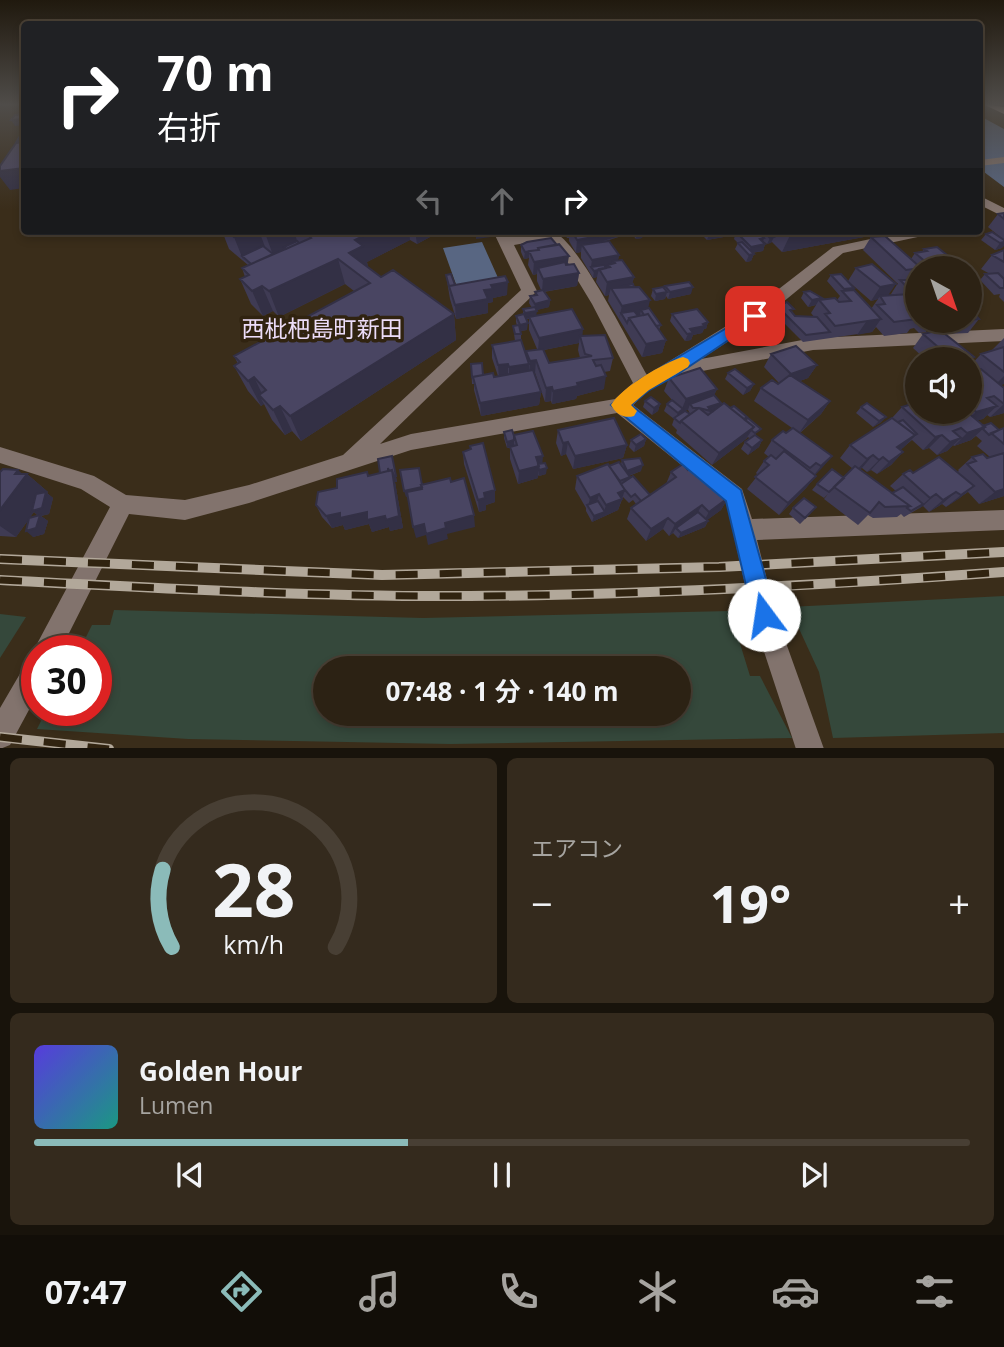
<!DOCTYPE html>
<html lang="ja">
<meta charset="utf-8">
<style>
:root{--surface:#2c2214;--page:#342a1d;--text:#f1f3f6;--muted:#a6a4a0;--line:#483f34;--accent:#8bbbb9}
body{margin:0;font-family:"Open Sans","Noto Sans JP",sans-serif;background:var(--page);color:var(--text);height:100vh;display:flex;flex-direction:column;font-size:26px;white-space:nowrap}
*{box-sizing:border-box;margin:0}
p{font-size:23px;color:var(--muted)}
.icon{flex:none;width:38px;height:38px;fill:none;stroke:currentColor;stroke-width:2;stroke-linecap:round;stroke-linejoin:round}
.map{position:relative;height:748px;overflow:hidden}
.sheet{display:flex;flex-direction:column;gap:10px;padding:10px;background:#18130b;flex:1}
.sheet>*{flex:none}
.hud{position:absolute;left:21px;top:21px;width:962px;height:214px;border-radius:7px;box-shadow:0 4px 10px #0003,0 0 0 2px var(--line);background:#202124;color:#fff;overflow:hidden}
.needle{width:46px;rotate:140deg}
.buttons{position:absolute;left:905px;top:256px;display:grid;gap:14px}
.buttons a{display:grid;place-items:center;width:77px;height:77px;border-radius:50%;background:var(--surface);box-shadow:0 4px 10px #0003,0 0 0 2px var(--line);font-size:35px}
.speed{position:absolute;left:21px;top:635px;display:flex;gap:14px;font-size:35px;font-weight:700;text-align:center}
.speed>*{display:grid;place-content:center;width:91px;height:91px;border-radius:50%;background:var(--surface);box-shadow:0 4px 10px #0003,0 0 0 2px var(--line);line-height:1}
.speed .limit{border:10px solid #d22;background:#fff;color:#111}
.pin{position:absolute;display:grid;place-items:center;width:60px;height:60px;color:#fff;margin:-30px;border-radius:14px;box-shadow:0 4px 10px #0006}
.me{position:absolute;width:77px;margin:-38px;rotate:346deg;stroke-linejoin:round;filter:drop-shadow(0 0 5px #0008)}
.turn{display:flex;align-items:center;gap:24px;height:147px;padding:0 21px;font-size:32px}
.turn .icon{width:91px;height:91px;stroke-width:2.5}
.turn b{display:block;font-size:49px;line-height:60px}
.lanes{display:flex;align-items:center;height:66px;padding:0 21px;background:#0003;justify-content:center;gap:35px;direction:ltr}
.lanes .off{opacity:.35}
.big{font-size:52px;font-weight:700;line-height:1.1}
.sheet .widget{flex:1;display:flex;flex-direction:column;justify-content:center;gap:10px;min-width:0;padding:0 24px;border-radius:10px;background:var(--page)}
.sheet .dial{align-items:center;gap:0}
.dial svg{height:182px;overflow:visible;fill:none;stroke:var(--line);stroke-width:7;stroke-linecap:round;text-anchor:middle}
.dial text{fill:var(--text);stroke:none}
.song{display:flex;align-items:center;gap:21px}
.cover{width:84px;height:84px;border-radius:10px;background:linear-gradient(135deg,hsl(250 70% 55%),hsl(170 70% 35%))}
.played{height:7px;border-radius:4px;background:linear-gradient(90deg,var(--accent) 40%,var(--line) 40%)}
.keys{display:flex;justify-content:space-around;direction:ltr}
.heat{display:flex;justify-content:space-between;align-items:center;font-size:38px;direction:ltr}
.sheet .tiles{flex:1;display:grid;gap:10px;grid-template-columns:1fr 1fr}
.widget:last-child{grid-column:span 2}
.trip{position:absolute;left:313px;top:656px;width:378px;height:70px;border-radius:35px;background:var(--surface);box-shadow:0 4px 10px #0003,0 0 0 2px var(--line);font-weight:700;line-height:70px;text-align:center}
.dock{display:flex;height:112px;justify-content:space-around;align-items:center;background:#120e08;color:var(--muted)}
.dock .icon{width:49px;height:49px}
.dock .selected{color:var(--accent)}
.dock b{font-size:32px;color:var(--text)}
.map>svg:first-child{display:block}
.green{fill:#35483b;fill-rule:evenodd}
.water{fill:#586682}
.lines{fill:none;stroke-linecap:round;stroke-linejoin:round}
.minor{fill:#82736d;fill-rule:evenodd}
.major{fill:#d6b6aa;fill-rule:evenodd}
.rail-casing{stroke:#b2a89a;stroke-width:10}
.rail{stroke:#302310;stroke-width:7;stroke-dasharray:22;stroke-linecap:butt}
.wall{fill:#3f3b54;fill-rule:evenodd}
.shaded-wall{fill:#333045}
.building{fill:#494562;stroke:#333045;stroke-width:2}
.route{fill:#1a73e8;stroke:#114b97;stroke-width:2}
.slow{fill:#f59e0b}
.labels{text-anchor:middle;stroke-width:7;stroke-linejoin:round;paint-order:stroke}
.quarter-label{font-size:23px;fill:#ecddf9;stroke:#302310}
</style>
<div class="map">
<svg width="1004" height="749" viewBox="0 0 1004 749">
<rect width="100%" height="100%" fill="#3a2d1a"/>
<!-- green -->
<path class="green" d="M1004 596V733L833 738 819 672 789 607Z
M114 610 423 618 730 611 750 676H760L792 738 451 744 188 739 37 729 46 711 96 710V651H79L92 625H110ZM326 668H679V714H326Z
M0 614 26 617 0 658Z"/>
<!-- water -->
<path class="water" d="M980 116 1004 129V187L980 169Z
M482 242 499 280 457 287 443 248Z"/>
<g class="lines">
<!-- minor -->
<path class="minor" d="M1004 157V163L980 166V160Z
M980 196 1004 208V217L980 205Z
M493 231H507L510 237C522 235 540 229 553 232 576 237 633 350 647 375L749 312 833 247 908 231H934L927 235 843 253 761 320 701 359 813 338 1004 329V341L813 350 676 376 649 390 633 405 742 489 752 519 1004 510V530L757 540 776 615 824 749H796L752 615 726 501 617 413 411 450 249 503 185 520 129 514 60 651H37V695L10 745 0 749V708L28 660 36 656 34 651 38 642 110 507 81 489 0 463V447L94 476 126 495 185 500 249 485 343 455 521 290ZM548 239 555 243 592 304 633 383 615 399 411 434 380 444 534 294 537 291 514 245Z"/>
<!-- major -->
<path class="major" d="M985 104 1004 107V114L987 106Z"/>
<!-- rail casing -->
<g class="rail-casing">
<path id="rail" d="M0 559 382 575 719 567 1004 552
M0 580C157 588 314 597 470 596 649 595 826 585 1004 572
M0 737 109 749"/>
</g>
<!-- rail -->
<use href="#rail" class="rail"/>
</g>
<!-- wall -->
<path class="wall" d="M1004 213V240L988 227 998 214Z
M222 231H429L430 237 417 244 410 240 367 262 368 267 381 277 454 314 456 340 301 441 292 431 285 435 272 420 264 404 261 406 248 391 234 366 238 364 234 356 354 291 345 284 279 317 273 311 263 316 251 304 240 279 245 277 242 268 248 265 229 249Z
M565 231H644L642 238 636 239 631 233 603 242 619 255 618 260 634 277 632 284 648 309 661 325 659 330 666 340 662 353 642 357 608 301 609 295 605 296 596 282 597 277 593 278 581 258V252L576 253 569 241V238H567L565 234Z
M698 231H879L864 237 782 252 772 242 767 244 763 241V242L765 244 763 251 752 253 754 254 751 261 746 262 735 249 738 243 734 239 735 235 707 240Z
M986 234 1004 240 1002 248 995 250 981 240Z
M871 237 911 259 915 253 922 252 924 249 963 268H917V275L913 280H917V320L979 319 968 333 946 334 970 359H925L913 348 923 334 938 331 932 324 926 332 919 333 914 328 910 329 907 333 884 336 876 327 872 332 803 342 774 313 778 307 792 313 795 316 814 317 811 313 816 305 808 307 801 298 804 292 821 300H837L840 296 827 281 831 275 854 288 852 290 871 309 878 299 871 301 848 281 856 268 872 264 888 295H892L891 294 898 283H897L863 250Z
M521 245 568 263 579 273 577 286 544 292 550 300 549 307 536 310V316L582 336 613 358 610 371 604 372V389L577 396 576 399 552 404 551 401 545 402 535 373H534L541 392 539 405 481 416 474 390V384H472L471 364 483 375 494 377 498 376 492 358V345L515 341 513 326H517L516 322V316L523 314V309L532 308 529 303 530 296 535 295V292L541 290 537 281V274L533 275 528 265 529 258 524 259 521 252ZM526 319H529V330L537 349 526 351V355L521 341V331L527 330ZM579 343 578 350 580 358 549 363 544 350Z
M1004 250V302L999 297 1000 294 994 295 980 280 985 274H990L981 269 992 255Z
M446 275 455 285 507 295 493 298V302L488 303V313L456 319 450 299Z
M665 286 691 294 668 299 666 296 665 299 655 301 651 296 653 289H664Z
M672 314 708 322 706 329H704L702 333 693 335 691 340 685 341 670 321Z
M1004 338V384L1000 385 1004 388V413L990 417 987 415 983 419 977 420 983 426 999 430 1004 428V496L979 504 968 492 946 507 942 504 929 512 923 506 904 517 901 514 897 517 873 518 868 515 858 525 824 499 828 494 824 498 812 490 817 484 844 478 853 469 840 458 850 445 892 418 902 407 906 406 910 401 917 411H970V372L974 371 970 366 981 354 991 351ZM976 436 982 441 977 446 990 457 987 458 972 457 958 470 959 471 957 472 913 473 903 474 890 486 896 491 892 493 859 469 862 468 867 472 871 470 877 474 891 465 903 452 900 450 912 440 923 450 929 448 937 455 947 451 953 445 954 446 971 440Z
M771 354 817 365 808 378 800 381 830 401 821 414 800 433 832 456 815 475 816 476 806 488 779 515 747 489 758 475 756 473 764 461 769 457 764 453 772 440 786 433 792 428 754 401 761 388 779 383 764 367Z
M728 373 754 384 750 391 743 395 725 379Z
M917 377V389L911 384Z
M669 378 717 389 714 395 721 403 718 407 745 420 757 436 762 440 759 447 748 455 741 449 745 442 750 439 748 437 746 439 712 465 676 433 677 430 672 425 674 419 664 411 667 404 672 400 664 391ZM688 410 690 414 682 413 683 411Z
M645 401 660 404 658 411 652 415 643 407Z
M861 407 886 417 880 423 873 427 856 413Z
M558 430 627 445 623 458 573 469 566 454 561 456 556 443Z
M504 432 514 436 542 463 546 474 539 476 538 475V478L518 484 510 459V448H507L504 438Z
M646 439 644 446 634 452 629 447 631 440Z
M470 446 495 490V502L486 505V510L479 512 464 464 463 452 470 450Z
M392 456 397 482H395L403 528 390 531 389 527 372 532 369 524 345 530 343 525 332 528 322 517 316 505 337 488 369 476 380 473Z
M622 460 641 471 629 476 650 495 666 484 671 472 688 470 710 487 728 498 721 510 707 520 708 521 705 527 678 538 673 533 669 536 663 529 646 541 627 519 631 508 636 504 633 500 629 503 623 497 618 510 592 522 586 511V508L575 489 577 476 609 466 621 464Z
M0 472 27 474 48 492 47 493 53 498 49 514 41 516 48 521 44 534 33 537 29 519 16 537 0 536ZM34 512 38 516 30 517Z
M793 508 811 513 800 524 789 514Z"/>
<!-- shaded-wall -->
<path class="shaded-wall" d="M0 104H19L0 106Z
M24 119V125L15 126 11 120Z
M24 168V188L10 190 0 177V171Z
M248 231H259L267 252 242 256 244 262 234 237Z
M270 231H294L299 247H284L286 253 273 255 265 233Z
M374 231H409L410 240 367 262 369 271 349 253 355 240Z
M415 231H429L430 237 417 244Z
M486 231H491V237L476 239V233Z
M516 231H538L516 235Z
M605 231H631V233L603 241 602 247 582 245 581 252 576 253 577 240 604 235Z
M637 231H644L642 238 636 239Z
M710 231H745L736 232 735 235 707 240Z
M792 231H879L864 237 782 252Z
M774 237 771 243 767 244 770 238Z
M764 238 762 245 765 244 763 251 748 253 751 247 760 239Z
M1004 242V246L1002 248 995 250 1000 243Z
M529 251V258L524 259 525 252Z
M754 254 751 261 746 262 749 255Z
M619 255 616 269 613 261 611 270 608 265 606 276 599 269 597 277 593 278 594 271 591 267 590 273 592 260Z
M569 256 567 268H538L537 274 533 275 534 262Z
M338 259 345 284 279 317 269 291Z
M579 273 577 286 542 292 543 279Z
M634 277 631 290 611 288 609 295 605 296 607 282Z
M508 282 507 295 493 298V302L488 303V313L456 319 455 305 484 290 491 285Z
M896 284 887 297 880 296 878 299 871 301 880 287Z
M262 286 273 311 263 316 252 291Z
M693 287 691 294 668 299 670 292Z
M667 292 665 299 655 301 656 294Z
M822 298 820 301 819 300 816 305 808 307 812 300Z
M550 300 549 307 534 311 535 304Z
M650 300 647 314 641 310 640 315 624 318 621 313 619 319 622 306Z
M537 311 536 317 525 319V313Z
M454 314 456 340 301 441 290 416Z
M881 319 872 332 857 335 866 322Z
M708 322 706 329H704L702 333 693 335 691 340 685 341 690 329Z
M528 323 527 330 520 331V325Z
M583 329 582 341 580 336 579 343 538 351 539 338Z
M666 340 662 353 642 357 646 344Z
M536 360 535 373 529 374 530 361Z
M508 364V377L499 379 498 365Z
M529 364V377L509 380V367Z
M817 365 808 378 783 387 791 374Z
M606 376 604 389 577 396 576 399 552 404 553 391 577 383Z
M1004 376V384L993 387Z
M254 377 266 402 259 395 264 404 261 406 248 381Z
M754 384 750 391 743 395 747 388Z
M552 387 551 401 545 402 546 388Z
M717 389 711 402 690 404 688 410 683 411 681 416 675 420 678 413 681 411 686 399Z
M541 392 539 405 481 416 480 403Z
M830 401 821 414 799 433 808 420Z
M721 403 718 409 710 412 708 407Z
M660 404 658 411 652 415 654 408Z
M1004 404V413L990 417Z
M280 406 292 431 285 435 273 410Z
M997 406 983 419 962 425 976 412Z
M886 417 880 423 873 427 879 421Z
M754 427 746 439 712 465 719 453Z
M985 427 971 440 954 446 967 433Z
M917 434 903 448 885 460 897 447Z
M942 435 929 448 923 450 935 437Z
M961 438 947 451 937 455 950 442Z
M646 439 644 446 634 452 636 445Z
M514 440V447L507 448V442Z
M762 440 759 447 748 455 752 448Z
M568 442 566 454 561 456 563 443Z
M627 445 623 458 573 469 575 456Z
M903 452 891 465 877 474 889 462Z
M873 455 862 468 856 471 867 459Z
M392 456 397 482H395L403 528 390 531 389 527 372 532 369 524 345 530 343 525 332 528 326 516 391 477Z
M543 456 542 468H539L538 478 518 484 519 471 536 457Z
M832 456 822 468 811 479 821 466Z
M883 457 871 470 867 472 879 460Z
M643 465 641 471 625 477 627 471Z
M547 468 546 474 539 476V470Z
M18 470 25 476 27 474 48 492 47 493 53 498 49 514 41 516 48 521 44 534 33 537 26 531 40 517 34 512 16 537 0 526V510L15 474Z
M816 476 806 488 779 515 788 503Z
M974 486 960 498 946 507 961 495Z
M423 487 424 493 406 497 404 491Z
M1004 489V496L979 504 995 492Z
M495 490V502L486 505V510L479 512 478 500 484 493Z
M625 490 618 510 592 522 594 516 604 512 606 505 618 493Z
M956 492 942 504 929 512 943 500Z
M599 494 596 506 588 507 590 498Z
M936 494 923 506 917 510 930 498Z
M728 498 721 510 702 524 709 512Z
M702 505 695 517 676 528 673 533 669 536 675 524Z
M474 515 475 527 447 534 448 539 428 545 426 535 416 538 413 527 424 524Z
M668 518 663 529 646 541 651 529Z
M708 521 705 527 678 538 681 533Z"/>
<!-- building -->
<path class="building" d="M24 114V119L11 120 15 115Z
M24 129V140L17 141Z
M24 142V168L0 171V166L16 143Z
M1004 213V219L998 214Z
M227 231H248L234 237Z
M303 231H374L355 240 363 246 349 253 381 277 393 270 454 314 290 416 280 406 273 410 259 395 266 390 254 377 248 381 234 366 240 362 234 356 370 283 338 259 269 291 262 286 252 291 240 279 249 275 242 268 311 238Z
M572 231H601L604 235 577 240Z
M742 231H757L764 238 760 239 765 244 751 247 736 232Z
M763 231H768L774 237 770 238Z
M992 232 1004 240V242L1000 243 986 234Z
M885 236 921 268 906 270 871 237Z
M551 238 557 245 538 248V250L525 252 521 245 527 242Z
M297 241 299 243 286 249 284 247Z
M609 241 619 255 592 260 582 245Z
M742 242 754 254 749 255 738 243Z
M559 244 569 256 534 262 529 251 539 250 538 248Z
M263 246 273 254 251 264 242 256Z
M937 247 963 268H933L915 253 927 251 924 249Z
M1004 250V262L992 255Z
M622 260 634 277 607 282 599 269 610 267 608 265 615 263 613 261Z
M565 262 566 265 574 264 579 273 543 279 538 268Z
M872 264 896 284 880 287 856 268Z
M604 265 606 268 594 271 591 267Z
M998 273 1004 279V288H1000L985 274Z
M451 274 455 285 449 286 446 275Z
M841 274 854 288 844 289 831 275Z
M505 276 508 282 491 285 493 289 484 290 488 299 455 305 449 286Z
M900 280H917V297Z
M689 282 693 287 670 292 665 286Z
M633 284 634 287H619Z
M639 287 650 300 622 306 611 288Z
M663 287 667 292 656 294 653 289Z
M543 290 550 300 535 304 530 296 537 295 535 292Z
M854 290 881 319 835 326 825 314 830 313 819 300 835 298 839 302 851 301 842 291Z
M810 291 822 298 812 300 804 292Z
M910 294 917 300V316H914L917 319 894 322 877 305 885 304 880 296Z
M787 302 794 309 790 310 795 316 817 317 830 332 806 335 778 307Z
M535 307 537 311 525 313 523 309Z
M649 308 661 325 656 326 648 314 644 315 641 310Z
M572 309 583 329 539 338 529 317Z
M697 309 708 322 703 324 705 326 690 329 693 333 687 334 672 314Z
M970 309 979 319 970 320Z
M634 311 638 316 629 318 627 323 621 313Z
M524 314 528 323 520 325 516 316Z
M648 314 666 340 646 344 629 318Z
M519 325 521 334H515L513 326Z
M940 330 974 357 968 359H952L923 334Z
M605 335 613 358 593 360 596 366 601 365 606 376 577 383 578 386 553 391 552 387 546 388 536 360 530 361 526 351 543 349 549 363 592 356 585 354 580 336Z
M521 340 529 364 509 367 508 364 498 365 492 345Z
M796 346 817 365 791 374 771 354Z
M1004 347V372L981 354Z
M482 363 483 375 472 377 471 364Z
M700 368 717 389 686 399 669 378Z
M735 369 754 384 747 388 728 373Z
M981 369 1004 388V404L994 396 987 398 997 406 976 412 970 406V372Z
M533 370 541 392 480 403 473 377 493 373 494 377Z
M790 375 830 401 808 420 761 388 772 380 778 384Z
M714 395 721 403 708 407 711 411 699 408H693L690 404Z
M651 397 660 404 654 408 645 401Z
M917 399V411H966L985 427 967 433 961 428 953 431 961 438 950 442 942 435 935 437 902 407 912 404 910 401Z
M672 400 683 409 678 413 667 404Z
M724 403 754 427 719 453 681 421 699 408 708 415Z
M867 403 886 417 879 421 861 407Z
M734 406 747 417 744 419 730 408Z
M685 411 690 414 681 421 680 423 674 418Z
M614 418 627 445 575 456 568 442 563 443 558 430Z
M748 418 761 429 755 433 751 430 754 427 745 420Z
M892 418 915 435 897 447 903 452 889 462 883 457 879 460 873 455 867 459 850 445Z
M903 420 917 434 915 435 898 422Z
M991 423 999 430 989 435 983 429 985 427 983 426Z
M793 428 832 456 821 466 816 463 810 468 772 440 783 431 786 433Z
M1004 428V444L991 433Z
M512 430 514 436V440L507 442 504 432Z
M533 431 543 456 536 457 539 466 519 471 510 447 517 445 514 435Z
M641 434 646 439 636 445 631 440Z
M755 435 762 440 752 448 745 442Z
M483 443 495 490 484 493 485 498 478 500 463 452 471 449 470 446Z
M784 451 816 476 788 503 755 477 769 465 764 461 771 455 776 459Z
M1004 453V489L995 492 967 464 976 461 972 457 983 454 987 458Z
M392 456 396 476H394L392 470 389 471 388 468V471L380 473 378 459Z
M939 457 974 486 961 495 956 492 943 500 936 494 930 498 903 474 910 470 913 473Z
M640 458 643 465 627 471 622 460Z
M619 462 630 477 620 481 609 466Z
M545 463 547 468 539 470 538 464Z
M608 464 625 490 618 493 622 499 606 505 599 494 590 498 577 476Z
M683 464 688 470 691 468 710 487 714 485 728 498 709 512 702 505 675 524 668 518 651 529 631 508 676 477 671 472Z
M855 466 910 506 885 507 879 502 870 513 834 487Z
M419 468 422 485H421L422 487 404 491 400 470Z
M3 469 18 470 15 474H27L0 510V472Z
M832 469 844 478 829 492 817 484Z
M392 470 399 516 386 520 385 516 367 520V512L340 518V513L326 516 316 505 318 492 337 488V479L367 472 368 476Z
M633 476 650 495 641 501 635 494 631 497 625 490 621 484Z
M450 478 451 482 464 478 474 515 445 523 446 528 426 534 424 524 413 527 407 492 422 489 421 485Z
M903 487 923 504 911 511 907 508 910 506 892 493Z
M46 492 42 508 32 511 36 494Z
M804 498 816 507 805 518 793 508Z
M598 501 605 512 594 516 587 505Z
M698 512 708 521 681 533 676 528Z
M40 515 36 528 26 531 29 518Z"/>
<!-- sky -->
<linearGradient id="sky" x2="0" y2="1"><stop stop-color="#20190e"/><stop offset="0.5" stop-color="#4f4c49"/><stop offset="1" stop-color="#4f4c49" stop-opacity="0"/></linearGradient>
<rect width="1004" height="209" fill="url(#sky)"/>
<!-- route -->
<path class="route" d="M755 311 760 312 762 316 760 319 675 376 649 390 631 405 741 490 776 615 772 623 764 627 757 623 753 615 726 501 611 405 638 381Z"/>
<!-- slow -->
<path class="slow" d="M683 357 688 359 690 363 688 367 649 390 631 405 637 411 634 416C624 419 616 414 611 405 622 387 663 363 683 357Z"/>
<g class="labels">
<!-- quarter labels -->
<g class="quarter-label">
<text x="322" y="337">西枇杷島町新田</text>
</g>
</g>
</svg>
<div class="buttons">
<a><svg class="needle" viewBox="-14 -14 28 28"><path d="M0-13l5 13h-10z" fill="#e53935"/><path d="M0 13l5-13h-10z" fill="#a6a4a0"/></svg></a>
<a><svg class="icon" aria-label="sound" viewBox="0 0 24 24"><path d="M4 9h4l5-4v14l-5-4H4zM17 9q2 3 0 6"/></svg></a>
</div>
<div class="speed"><div class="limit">30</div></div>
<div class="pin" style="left:755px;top:316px;background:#d93025"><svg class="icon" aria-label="arrive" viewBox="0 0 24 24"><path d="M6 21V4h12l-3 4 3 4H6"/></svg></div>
<svg class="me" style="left:764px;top:615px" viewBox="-20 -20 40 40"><circle r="19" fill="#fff"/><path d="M0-13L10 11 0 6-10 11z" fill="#1a73e8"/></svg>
<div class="trip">07:48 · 1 分 · 140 m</div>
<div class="hud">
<div class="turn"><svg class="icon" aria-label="right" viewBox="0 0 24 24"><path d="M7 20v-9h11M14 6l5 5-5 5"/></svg><div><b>70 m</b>右折</div></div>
<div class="lanes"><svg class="icon off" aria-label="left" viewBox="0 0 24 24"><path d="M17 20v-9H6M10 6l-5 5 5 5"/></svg><svg class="icon off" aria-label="ahead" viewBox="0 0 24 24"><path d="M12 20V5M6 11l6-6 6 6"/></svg><svg class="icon" aria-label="right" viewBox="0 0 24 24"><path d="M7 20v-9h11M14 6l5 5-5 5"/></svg></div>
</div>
</div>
<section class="sheet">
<div class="tiles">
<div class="widget dial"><svg viewBox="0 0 100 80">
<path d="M14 69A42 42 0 1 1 86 69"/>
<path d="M14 69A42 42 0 0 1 10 35" stroke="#8bbbb9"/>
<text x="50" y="56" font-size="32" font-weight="700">28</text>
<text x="50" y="72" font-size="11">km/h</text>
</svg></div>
<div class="widget"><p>エアコン</p>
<div class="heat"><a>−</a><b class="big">19°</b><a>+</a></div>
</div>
<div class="widget">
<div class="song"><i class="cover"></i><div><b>Golden Hour</b><p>Lumen</p></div></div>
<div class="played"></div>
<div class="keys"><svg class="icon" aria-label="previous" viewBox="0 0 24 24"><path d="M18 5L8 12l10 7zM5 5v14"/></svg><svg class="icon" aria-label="pause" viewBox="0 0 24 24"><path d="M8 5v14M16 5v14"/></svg><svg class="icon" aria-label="next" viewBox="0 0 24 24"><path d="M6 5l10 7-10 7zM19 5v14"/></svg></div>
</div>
</div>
</section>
<nav class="dock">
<b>07:47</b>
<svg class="icon selected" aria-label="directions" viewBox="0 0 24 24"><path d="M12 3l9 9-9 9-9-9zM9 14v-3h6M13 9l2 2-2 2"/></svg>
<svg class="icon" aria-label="music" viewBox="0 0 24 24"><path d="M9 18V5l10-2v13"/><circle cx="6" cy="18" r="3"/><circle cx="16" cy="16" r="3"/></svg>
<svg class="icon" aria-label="phone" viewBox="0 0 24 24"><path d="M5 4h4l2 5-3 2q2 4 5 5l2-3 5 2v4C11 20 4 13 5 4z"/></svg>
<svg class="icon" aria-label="climate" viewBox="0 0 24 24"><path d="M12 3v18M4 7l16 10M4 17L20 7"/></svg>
<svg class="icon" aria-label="car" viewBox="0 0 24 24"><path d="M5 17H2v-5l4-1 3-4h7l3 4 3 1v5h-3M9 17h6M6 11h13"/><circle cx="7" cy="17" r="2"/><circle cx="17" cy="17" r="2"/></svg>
<svg class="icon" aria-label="filters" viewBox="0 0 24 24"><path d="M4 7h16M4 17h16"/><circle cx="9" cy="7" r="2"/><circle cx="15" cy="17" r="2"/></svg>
</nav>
